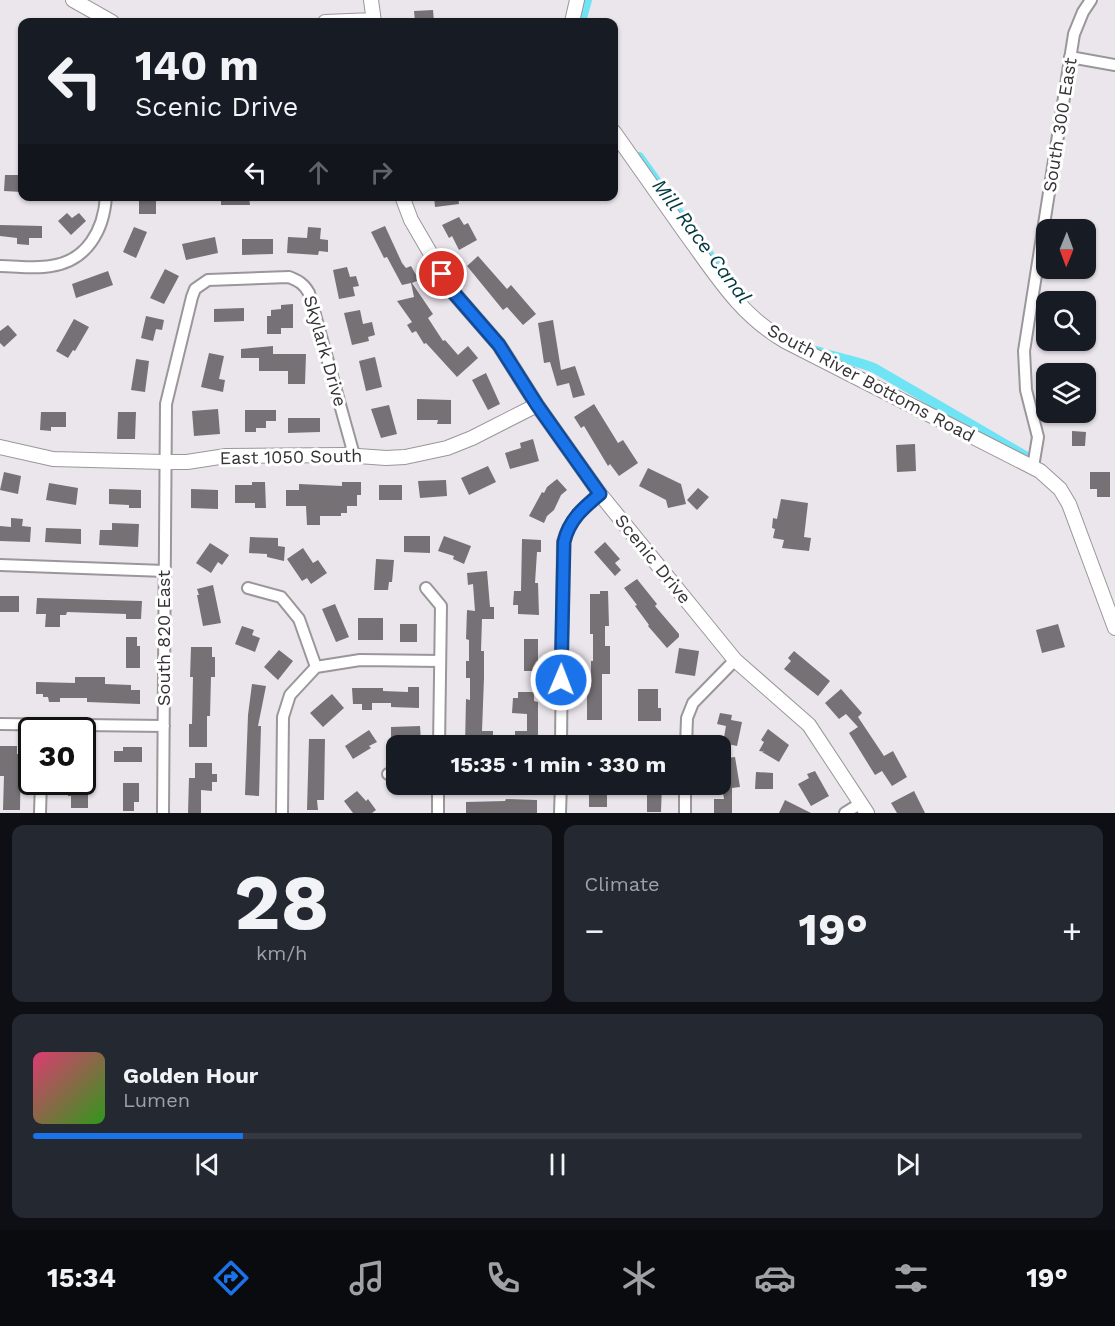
<!DOCTYPE html>
<meta charset="utf-8">
<style>
:root{--surface:#171b24;--page:#242831;--text:#f1f3f6;--muted:#9ea1a6;--line:#363941;--accent:#1a73e8}
body{margin:0;font-family:"Work Sans",sans-serif;background:var(--page);color:var(--text);height:100vh;display:flex;flex-direction:column;font-size:22px;white-space:nowrap}
*{box-sizing:border-box;margin:0}
p{font-size:20px;color:var(--muted)}
.icon{flex:none;width:33px;height:33px;fill:none;stroke:currentColor;stroke-width:2;stroke-linecap:round;stroke-linejoin:round}
.map{position:relative;height:813px;overflow:hidden}
.sheet{display:flex;flex-direction:column;gap:12px;padding:12px;background:#0d0f14;flex:1}
.sheet>*{flex:none}
.hud{position:absolute;left:18px;top:18px;width:600px;height:183px;border-radius:12px;box-shadow:0 2px 4px #0004;background:#171b24;color:var(--text);overflow:hidden}
.needle{width:39px;rotate:181deg}
.controls{position:absolute;left:1036px;top:219px;display:grid;gap:12px}
.controls a{display:grid;place-items:center;width:60px;height:60px;border-radius:12px;background:var(--surface);box-shadow:0 2px 4px #0004;font-size:30px}
.speed{position:absolute;left:18px;top:717px;display:flex;gap:12px;font-size:30px;font-weight:700;text-align:center}
.speed>*{display:grid;place-content:center;width:78px;height:78px;border-radius:50%;background:var(--surface);box-shadow:0 2px 4px #0004;line-height:1}
.speed .limit{border:3px solid #111;border-radius:9px;background:#fff;color:#111}
.pin{position:absolute;display:grid;place-items:center;width:51px;height:51px;color:#fff;margin:-26px;border:3px solid #fff;border-radius:50%;box-shadow:0 2px 6px #0007}
.me{position:absolute;width:66px;margin:-33px;rotate:1deg;stroke-linejoin:round;filter:drop-shadow(0 0 4px #0008)}
.turn{display:flex;align-items:center;gap:21px;height:126px;padding:0 18px;font-size:27px}
.turn .icon{width:78px;height:78px;stroke-width:2.5}
.turn b{display:block;font-size:42px;line-height:51px}
.lanes{display:flex;align-items:center;height:57px;padding:0 18px;background:#0003;justify-content:center;gap:30px;direction:ltr}
.lanes .off{opacity:.35}
.big{font-size:45px;font-weight:700;line-height:1.1}
.sheet .card{flex:1;display:flex;flex-direction:column;justify-content:center;gap:9px;min-width:0;padding:0 21px;border-radius:12px;background:var(--page)}
.sheet .dial{align-items:center;gap:0}
.dial b{font-size:78px;line-height:1}
.song{display:flex;align-items:center;gap:18px}
.cover{width:72px;height:72px;border-radius:9px;background:linear-gradient(135deg,hsl(340 70% 55%),hsl(110 70% 35%))}
.played{height:6px;border-radius:3px;background:linear-gradient(90deg,var(--accent) 20%,var(--line) 20%)}
.keys{display:flex;justify-content:space-around;direction:ltr}
.heat{display:flex;justify-content:space-between;align-items:center;font-size:33px;direction:ltr}
.sheet .tiles{flex:1;display:grid;gap:12px;grid-template-columns:1fr 1fr}
.card:last-child{grid-column:span 2}
.trip{position:absolute;left:386px;top:735px;width:345px;height:60px;border-radius:12px;background:var(--surface);box-shadow:0 2px 4px #0004;font-weight:700;line-height:60px;text-align:center}
.dock{display:flex;height:96px;justify-content:space-around;align-items:center;background:#090b0e;color:var(--muted)}
.dock .icon{width:42px;height:42px}
.dock .current{color:var(--accent)}
.dock b{font-size:27px;color:var(--text)}
.map>svg:first-child{display:block}
.lines{fill:none;stroke-linecap:round;stroke-linejoin:round}
.canal{stroke:#6fe4f4;stroke-width:10}
.building{fill:#767174}
.minor-casing{stroke:#9a969a;stroke-width:14}
.tertiary-casing{stroke:#9a969a;stroke-width:16}
.minor{stroke:#fff;stroke-width:10}
.tertiary{stroke:#fff;stroke-width:14}
.route-casing{stroke:#114b97;stroke-width:15}
.route{stroke:#1a73e8;stroke-width:10}
.labels{text-anchor:middle;stroke-width:6;stroke-linejoin:round;paint-order:stroke}
.street-label{font-size:18px;fill:#353335;stroke:#fff}
.water-label{font-size:20px;font-style:italic;fill:#00393f;stroke:#fff}
</style>
<div class="map">
<svg width="1115" height="813" viewBox="0 0 1115 813">
<rect width="100%" height="100%" fill="#ebe6ec"/>
<g class="lines">
<!-- canal -->
<path class="canal" d="M581 22 587 0
M639 157 728 281
M816 351C835 358 855 360 874 368L1027 457"/>
</g>
<!-- building -->
<path class="building" d="M433 10 434 22H415L414 11Z
M5 175H22V192L4 191Z
M139 196H156V214H139Z
M221 196H249L250 205H221Z
M434 196H458L459 204 435 207Z
M67 213 72 218 79 213 86 221 71 235 58 221Z
M459 217 464 225 468 223 477 240 459 250 452 236 449 238 442 225Z
M0 225 42 226V238H29V245L17 244V238L0 236Z
M385 226 402 263 406 268 411 266 419 280 412 283 433 314 428 318 443 341 445 340 458 355 468 346 478 358 457 377 426 343 424 344 416 331 412 333 407 325 412 322 397 301 414 297 411 283 402 285 387 257 384 258 371 232Z
M134 227 147 232 136 258 123 252Z
M308 227 321 228 320 239 328 240V252L319 251 318 255 287 253 288 237 307 238Z
M215 237 218 253 186 260 182 244Z
M242 239H273V254L242 255Z
M478 256 507 289 511 285 536 314 523 325 507 307 503 310 467 266Z
M347 267 350 277 356 276 359 286 353 287 355 296 339 299 333 270Z
M165 269 179 276 164 304 150 298Z
M108 271 113 285 76 298 72 284Z
M293 304V328H281V334H267V316H271V310L281 309V305Z
M244 308V321L214 322V309Z
M360 310 363 324 372 322 375 335 368 337 369 341 352 345 344 313Z
M146 316 164 320 162 330 156 329 153 341 141 338Z
M74 319 89 327 75 351 73 350 68 358 56 351Z
M553 320 561 370 575 366 585 395 573 398 569 383 557 386 550 362 544 363 538 323Z
M8 325 17 335 4 347 0 343V331Z
M273 346V354H306L305 384H288V371H259V358H241V349Z
M209 353 224 356 219 379 225 380 223 392 201 387Z
M375 357 382 387 366 391 359 361Z
M136 359 149 361 145 392 131 390Z
M486 373 500 404 488 410 472 380Z
M417 399 451 400V424H437L438 420H417Z
M594 404 618 443 623 440 638 463 619 476 610 464 608 466 584 426 581 428 574 417Z
M389 405 397 434 381 438 371 409Z
M218 409 220 434 194 436 192 411Z
M245 410H276V421H266V428H256V432H245Z
M41 412H66V427H51V431L40 430Z
M118 412H136L135 439H117Z
M288 418H320V432L288 433Z
M1072 431 1086 432 1085 446H1072Z
M533 439 539 461 510 469 505 453 521 448 520 443Z
M915 444 916 471 897 472 896 445Z
M488 466 496 482 469 495 461 478Z
M648 468 681 484 686 504 668 508 666 500 639 486Z
M4 472 21 476 18 494 0 490Z
M1090 472H1110V497H1097V489H1090Z
M557 479 567 490 561 495 554 510 547 516 544 523 529 516 542 492 544 493 547 487Z
M446 480 447 496 420 498 418 481Z
M252 482H265L266 508H255V503H235V485H252Z
M342 482H361V495H357V506H347V513H341V516H320V525H307L306 506H286V490H299V484L342 486Z
M49 483 78 488 76 505 46 500Z
M379 485H402V500H379Z
M698 488 709 497 697 510 687 500Z
M109 489 141 490V508H129V505L109 504Z
M191 489 218 490V509L191 508Z
M781 499 808 503 804 537 811 538 809 551 782 548 784 540 773 538 775 529 772 528 773 518 777 519Z
M11 518 23 519 22 526 31 527 30 542 0 541V526L11 527Z
M112 523 139 524 138 547 99 545 100 530H112Z
M46 528 81 529V544L45 542Z
M404 536H430V553L404 552Z
M444 536 471 546 464 564 453 559 454 556 438 551Z
M250 537 278 538V546L285 547 284 561 267 557V554L249 553Z
M522 539 541 540V552H537L535 583H538L539 615 518 614V605H513L514 591H521Z
M605 542 620 559 615 563 621 570 615 576 594 552Z
M210 543 229 555 222 565 218 562 211 573 196 563Z
M303 548 313 563 318 560 327 573 311 584 307 578 302 581 287 559Z
M376 559 394 560 392 582H389L388 590H374Z
M487 571 490 607H494V619H482L481 651H484V678L482 731H493V746H465L466 699 470 700V678H466V661H469V640L466 639 467 610 475 611 473 584 468 585 467 573Z
M637 579 657 604 655 606 679 634V637L667 648 648 626 649 625 635 606 637 605 624 588Z
M213 585 221 623 203 626 197 595H199L197 589Z
M600 591H608L609 626H605V646H610V674H602V720H587V687H591V661H593V634H590V594H600Z
M0 596H19V612H0Z
M37 598 142 601 141 619H126V614L67 612 66 615H60V627H45L46 614H36Z
M335 604 349 637 336 642 322 609Z
M358 618H383V640H358Z
M400 624H417V642H400Z
M1058 624 1065 647 1042 653 1036 630Z
M242 626 254 630 252 635 260 638 255 652 235 644Z
M126 637H137V646H140V668H126Z
M524 639H538V671H524Z
M191 647H212V657H215V677H211L210 716H207V747H189V724H192L193 677H190Z
M679 648 699 651 695 676 675 673Z
M279 650 293 661 278 680 264 667Z
M794 651 830 681 818 696 784 669 791 661 788 658Z
M75 677H105V684L131 685V690H140V704L87 702V698H60V702H49L48 697H43V694H36V682L75 683Z
M252 684 266 686 258 726H261L259 796 245 795 248 715Z
M408 687H419V708L391 707V703H372V710H362V704H353L352 688H383V691L408 692Z
M638 689H658V708H661V721H638Z
M841 689 862 713 858 717 884 756 893 751 907 777 892 786 882 771 875 775 849 733 858 727 846 714 839 719 825 703Z
M518 692H534V701L538 702V746H521V740H515V731H527V714L512 713 513 698H518Z
M332 694 344 708 323 727 310 713Z
M720 713 732 715 731 720 742 722 737 746 723 743 726 726 717 724Z
M420 726 421 741H391V727Z
M768 729 789 745 779 762 762 752H765L759 751 764 742 761 740Z
M369 730 377 742 369 746 371 748 353 759 345 746Z
M644 735 664 736V746H644Z
M309 739H325L324 800H317L318 810H307Z
M0 746H17V754H21L20 810H3L4 776H0Z
M123 747H142V762H114V751H123Z
M735 757 740 787 732 788V813H714V799H724L720 775V759Z
M195 763H212V774H217V782H212V791L201 790V813H188L189 778H195Z
M815 771 829 796 811 806 798 784 809 778 807 774Z
M756 772 773 773V789H755Z
M123 783H139V802H134V811H123Z
M68 784H88V808H71V796H68Z
M589 784H612V793H607V807H589Z
M647 784H662L661 812H647Z
M357 791 366 801 368 799 376 810 372 813H353L344 801Z
M914 791 925 813H897L891 803Z
M506 799 537 800V813H466V802L505 801Z
M785 800 811 813H779Z"/>
<g class="lines">
<!-- minor casing -->
<g class="minor-casing">
<path id="minor" d="M1070 57 1115 65
M0 266C17 266 35 269 51 266 87 261 104 230 106 196
M1033 467 1038 437 1026 390 1024 351 1074 34 1083 12 1091 0
M0 565 165 571
M248 588 281 597 299 619 316 667
M426 588 441 606 439 746
M316 667 360 660 440 661
M0 724 164 726
M561 746 563 542C569 520 583 508 600 494
M686 746 687 718 693 703 735 660
M388 774H396
M40 813 41 782
M163 813 166 404 192 297 195 289 208 280 289 277C299 281 304 284 309 293L354 455
M282 813 283 717 290 695 316 667
M438 813V784
M560 813 561 784
M685 813V784
M845 813 861 803"/>
</g>
<!-- tertiary casing -->
<g class="tertiary-casing">
<path id="tertiary" d="M73 0 112 22
M371 0 374 22
M325 22 373 20
M572 22 577 0
M614 132C638 166 662 200 686 234 717 276 739 314 785 341L1040 471 1060 489 1069 504 1115 628
M402 196 411 220 453 292 499 345 537 405 600 494 735 660 809 725 867 813
M0 447 53 459 164 462H187L226 456 344 455 386 458 405 457 447 448 472 438 537 405"/>
</g>
<!-- minor -->
<use href="#minor" class="minor"/>
<!-- tertiary -->
<use href="#tertiary" class="tertiary"/>
</g>
<g class="lines">
<!-- route casing -->
<g class="route-casing">
<path id="route" d="M442 274 453 292 499 345 537 405 600 494C583 508 569 520 564 542L561 680"/>
</g>
<!-- route -->
<use href="#route" class="route"/>
</g>
<g class="labels">
<!-- street labels -->
<g class="street-label">
<text transform="translate(1060 125) rotate(-81)" y="6">South 300 East</text>
<text transform="translate(325 351) rotate(74)" y="6">Skylark Drive</text>
<text transform="translate(871 383) rotate(28)" y="6">South River Bottoms Road</text>
<text transform="translate(291 457) rotate(-1)" y="6">East 1050 South</text>
<text transform="translate(653 559) rotate(51)" y="6">Scenic Drive</text>
<text transform="translate(164 638) rotate(-90)" y="6">South 820 East</text>
</g>
<!-- water labels -->
<g class="water-label">
<text transform="translate(702 241) rotate(53)" y="7">Mill Race Canal</text>
</g>
</g>
</svg>
<div class="controls">
<a><svg class="needle" viewBox="-14 -14 28 28"><path d="M0-13l5 13h-10z" fill="#e53935"/><path d="M0 13l5-13h-10z" fill="#9ea1a6"/></svg></a>
<a><svg class="icon" aria-label="search" viewBox="0 0 24 24"><circle cx="10" cy="10" r="6"/><path d="M15 15l6 6"/></svg></a>
<a><svg class="icon" aria-label="layers" viewBox="0 0 24 24"><path d="M12 4l9 5-9 5-9-5zM3 14l9 5 9-5"/></svg></a>
</div>
<div class="speed"><div class="limit">30</div></div>
<div class="pin" style="left:442px;top:274px;background:#d93025"><svg class="icon" aria-label="arrive" viewBox="0 0 24 24"><path d="M6 21V4h12l-3 4 3 4H6"/></svg></div>
<svg class="me" style="left:561px;top:680px" viewBox="-20 -20 40 40"><circle r="17" fill="#1a73e8" stroke="#fff" stroke-width="3"/><path d="M0-11L8 9 0 5-8 9z" fill="#fff"/></svg>
<div class="trip">15:35 · 1 min · 330 m</div>
<div class="hud">
<div class="turn"><svg class="icon" aria-label="left" viewBox="0 0 24 24"><path d="M17 20v-9H6M10 6l-5 5 5 5"/></svg><div><b>140 m</b>Scenic Drive</div></div>
<div class="lanes"><svg class="icon" aria-label="left" viewBox="0 0 24 24"><path d="M17 20v-9H6M10 6l-5 5 5 5"/></svg><svg class="icon off" aria-label="ahead" viewBox="0 0 24 24"><path d="M12 20V5M6 11l6-6 6 6"/></svg><svg class="icon off" aria-label="right" viewBox="0 0 24 24"><path d="M7 20v-9h11M14 6l5 5-5 5"/></svg></div>
</div>
</div>
<section class="sheet">
<div class="tiles">
<div class="card dial"><b>28</b><p>km/h</p></div>
<div class="card"><p>Climate</p>
<div class="heat"><a>−</a><b class="big">19°</b><a>+</a></div>
</div>
<div class="card">
<div class="song"><i class="cover"></i><div><b>Golden Hour</b><p>Lumen</p></div></div>
<div class="played"></div>
<div class="keys"><svg class="icon" aria-label="previous" viewBox="0 0 24 24"><path d="M18 5L8 12l10 7zM5 5v14"/></svg><svg class="icon" aria-label="pause" viewBox="0 0 24 24"><path d="M8 5v14M16 5v14"/></svg><svg class="icon" aria-label="next" viewBox="0 0 24 24"><path d="M6 5l10 7-10 7zM19 5v14"/></svg></div>
</div>
</div>
</section>
<nav class="dock">
<b>15:34</b>
<svg class="icon current" aria-label="directions" viewBox="0 0 24 24"><path d="M12 3l9 9-9 9-9-9zM9 14v-3h6M13 9l2 2-2 2"/></svg>
<svg class="icon" aria-label="music" viewBox="0 0 24 24"><path d="M9 18V5l10-2v13"/><circle cx="6" cy="18" r="3"/><circle cx="16" cy="16" r="3"/></svg>
<svg class="icon" aria-label="phone" viewBox="0 0 24 24"><path d="M5 4h4l2 5-3 2q2 4 5 5l2-3 5 2v4C11 20 4 13 5 4z"/></svg>
<svg class="icon" aria-label="climate" viewBox="0 0 24 24"><path d="M12 3v18M4 7l16 10M4 17L20 7"/></svg>
<svg class="icon" aria-label="car" viewBox="0 0 24 24"><path d="M5 17H2v-5l4-1 3-4h7l3 4 3 1v5h-3M9 17h6M6 11h13"/><circle cx="7" cy="17" r="2"/><circle cx="17" cy="17" r="2"/></svg>
<svg class="icon" aria-label="filters" viewBox="0 0 24 24"><path d="M4 7h16M4 17h16"/><circle cx="9" cy="7" r="2"/><circle cx="15" cy="17" r="2"/></svg>
<b>19°</b>
</nav>
